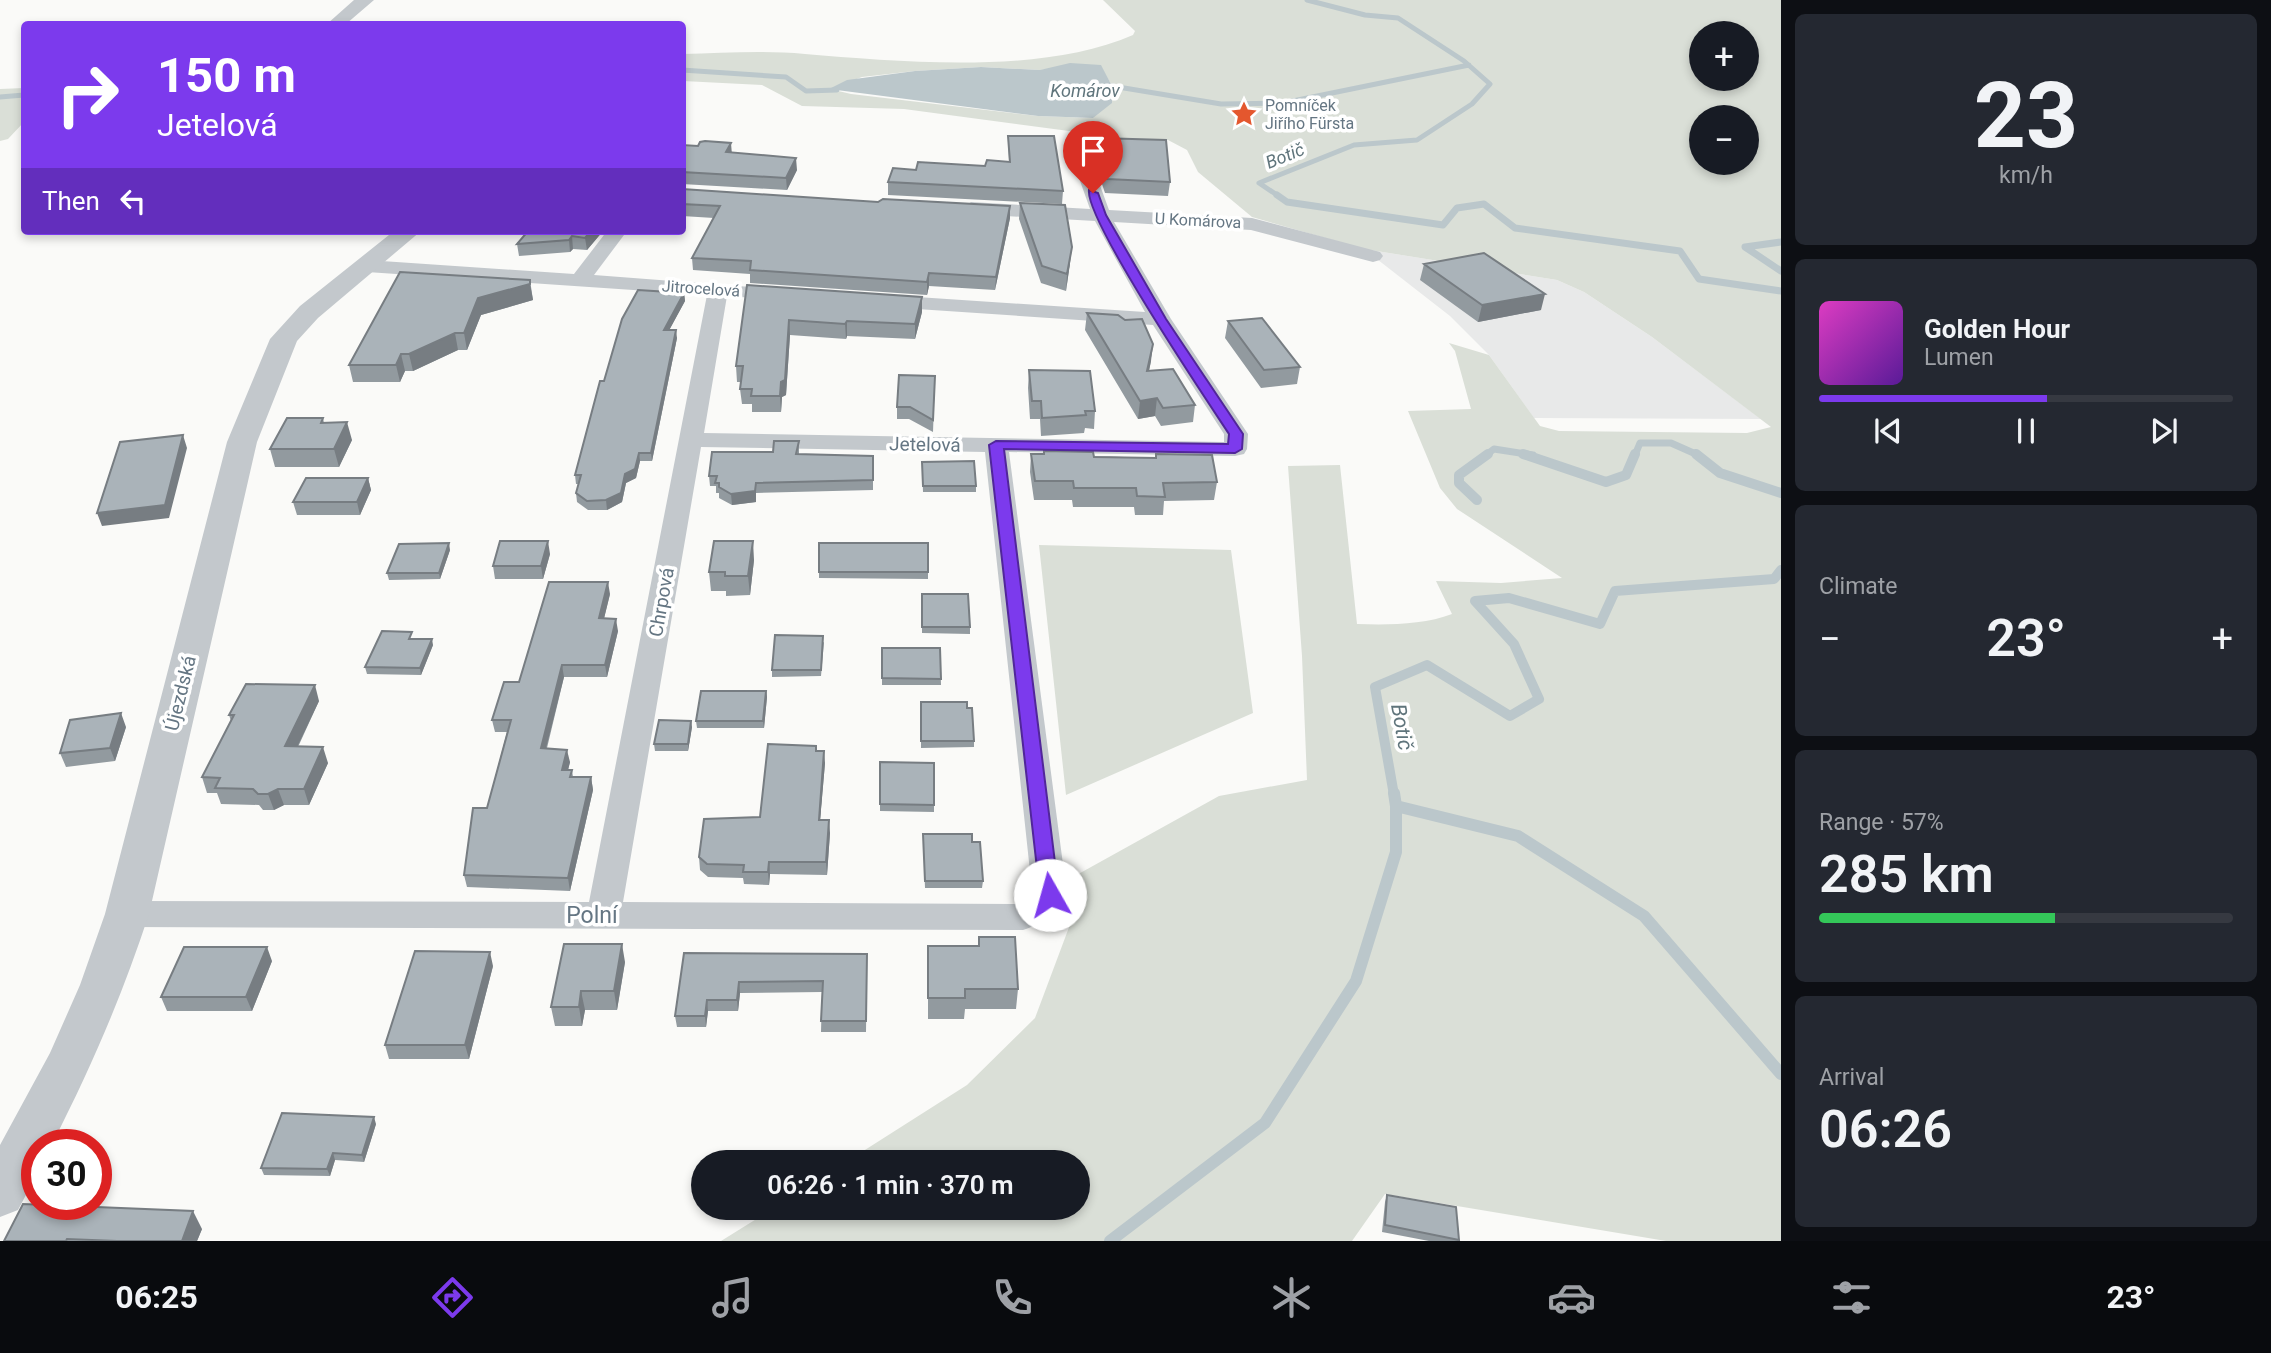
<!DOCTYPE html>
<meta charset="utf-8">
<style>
:root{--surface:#171b24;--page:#242831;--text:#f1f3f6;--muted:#9ea1a6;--line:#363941;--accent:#7c3aed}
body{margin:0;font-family:Roboto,sans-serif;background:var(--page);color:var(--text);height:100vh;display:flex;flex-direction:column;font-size:26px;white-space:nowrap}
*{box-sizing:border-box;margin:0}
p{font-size:23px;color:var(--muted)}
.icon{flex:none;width:38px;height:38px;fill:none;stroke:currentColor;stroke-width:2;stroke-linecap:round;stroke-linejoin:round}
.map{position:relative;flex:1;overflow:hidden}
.details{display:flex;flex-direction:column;gap:14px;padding:14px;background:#0d0f14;width:490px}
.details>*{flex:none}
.guide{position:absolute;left:21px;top:21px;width:665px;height:214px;border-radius:7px;box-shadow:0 4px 10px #0003;background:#7c3aed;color:#fff;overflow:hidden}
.fabs{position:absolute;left:1689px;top:21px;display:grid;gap:14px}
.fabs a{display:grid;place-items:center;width:70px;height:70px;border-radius:50%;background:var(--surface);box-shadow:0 4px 10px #0003;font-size:35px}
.speed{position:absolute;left:21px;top:1129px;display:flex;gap:14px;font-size:35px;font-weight:700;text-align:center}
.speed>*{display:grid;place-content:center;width:91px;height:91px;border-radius:50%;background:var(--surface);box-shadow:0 4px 10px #0003;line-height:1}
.speed .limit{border:10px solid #d22;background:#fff;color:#111}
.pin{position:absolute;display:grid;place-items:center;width:60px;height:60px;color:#fff;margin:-72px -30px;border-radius:50% 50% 50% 0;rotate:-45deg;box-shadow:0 0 7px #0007}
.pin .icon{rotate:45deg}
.me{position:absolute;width:77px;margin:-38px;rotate:353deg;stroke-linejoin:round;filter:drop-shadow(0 0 5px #0008)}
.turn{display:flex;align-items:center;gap:24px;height:147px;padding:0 21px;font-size:32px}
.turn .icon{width:91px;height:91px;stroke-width:2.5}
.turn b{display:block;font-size:49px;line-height:60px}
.then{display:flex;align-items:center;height:66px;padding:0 21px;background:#0003;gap:14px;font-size:26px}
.big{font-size:52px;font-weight:600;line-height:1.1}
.details .card{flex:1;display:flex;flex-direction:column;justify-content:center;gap:10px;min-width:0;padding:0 24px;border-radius:10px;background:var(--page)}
.details .dial{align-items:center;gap:0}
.dial b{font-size:91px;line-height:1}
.song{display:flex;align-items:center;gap:21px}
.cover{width:84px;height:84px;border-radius:10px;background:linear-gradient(135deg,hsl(310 70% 55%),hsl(270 70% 35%))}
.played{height:7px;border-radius:4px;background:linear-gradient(90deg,var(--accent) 55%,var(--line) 55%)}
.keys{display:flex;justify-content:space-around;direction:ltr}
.heat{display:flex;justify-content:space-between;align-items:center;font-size:38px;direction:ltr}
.charge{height:10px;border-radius:5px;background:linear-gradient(90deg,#34c759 57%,var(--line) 0)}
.trip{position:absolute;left:691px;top:1150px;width:399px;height:70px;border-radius:35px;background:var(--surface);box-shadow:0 4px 10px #0003;font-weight:600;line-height:70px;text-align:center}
.tab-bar{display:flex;height:112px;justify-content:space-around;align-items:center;background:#090b0e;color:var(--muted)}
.tab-bar .icon{width:49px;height:49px}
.tab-bar .active{color:var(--accent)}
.tab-bar b{font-size:32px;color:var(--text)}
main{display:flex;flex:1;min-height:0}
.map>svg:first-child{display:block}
.built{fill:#e8e9e9}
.green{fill:#dadfd7;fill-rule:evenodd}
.water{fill:#bbc7cb}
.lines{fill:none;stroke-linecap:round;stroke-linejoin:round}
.stream-far3{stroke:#bbc7cb;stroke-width:5}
.stream-far2{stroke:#bbc7cb;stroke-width:7}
.stream-far1{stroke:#bbc7cb;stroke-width:10}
.stream{stroke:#bbc7cb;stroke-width:12}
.minor{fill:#c3c8cc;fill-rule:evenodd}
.tertiary{fill:#c3c8cc;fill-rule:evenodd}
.wall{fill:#929a9f}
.shaded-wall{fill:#777d82}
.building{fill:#aab3b9;stroke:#777d82;stroke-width:2}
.route{fill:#7c3aed;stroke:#51269a;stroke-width:2}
.labels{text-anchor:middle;stroke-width:7;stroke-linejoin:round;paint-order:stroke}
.far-poi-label{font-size:16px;fill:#657683;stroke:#fff;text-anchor:start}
.far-street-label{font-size:16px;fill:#657683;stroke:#fff}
.far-water-label{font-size:18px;font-style:italic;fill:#60757c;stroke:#fff}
.street-label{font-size:19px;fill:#657683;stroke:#fff}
.water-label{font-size:21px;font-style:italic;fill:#60757c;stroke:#fff}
.near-street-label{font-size:23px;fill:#657683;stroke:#fff}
</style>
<main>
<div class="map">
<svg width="1781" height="1241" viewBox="0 0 1781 1241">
<rect width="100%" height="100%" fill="#fafaf8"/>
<!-- built -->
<path class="built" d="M1364 249 1557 280 1584 292 1652 337 1761 419 1534 418 1489 355 1450 316Z"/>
<!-- green -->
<path class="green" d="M1103 0H1781V1241H1666L1385 1194 1352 1241H721L774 1208H1078V1162H846L967 1085 1035 1018 1071 922 1073 877 1219 796 1307 780 1302 656 1288 466 1340 465 1357 624C1387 625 1424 625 1452 614L1436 581 1501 583 1562 578 1457 509 1440 488 1408 411 1471 409 1455 351 1449 343 1489 355 1540 426 1559 431 1747 433 1771 427 1652 337 1584 292 1557 280 1364 249 1252 217 1198 172 1187 150 1168 140H1137L904 109 802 106 762 85 683 81 682 54C723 53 765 50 805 54 903 62 1042 75 1133 35L1135 31ZM1701 33H1746V79H1701ZM1100 65 1112 86 1093 118 1038 116 851 94 830 89 862 77 915 71 981 67 1040 70ZM1701 117H1746V163H1701Z
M24 88V122L8 139 0 141V89Z
M1039 545 1231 550 1253 713 1066 795Z"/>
<!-- water -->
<path class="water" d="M1070 63 1101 65 1112 86V103L1093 118 1038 116 829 89 847 80 915 71 981 67 1040 70Z"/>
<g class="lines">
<!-- stream-far3 -->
<path class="stream-far3" d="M682 70 786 77 806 91 837 90
M1112 86 1221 104 1283 103 1469 65
M0 97 24 95
M1280 197 1259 183 1354 145 1417 140 1472 104 1490 84 1464 61 1398 18 1365 15 1307 0"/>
<!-- stream-far2 -->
<path class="stream-far2" d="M1277 195 1287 202 1443 225 1457 208 1484 204 1515 228 1680 251 1699 279 1781 291
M1781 242 1745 247 1781 271
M1486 455 1494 449 1533 455
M1635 455 1640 443H1671L1698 455"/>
<!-- stream-far1 -->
<path class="stream-far1" d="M1523 454 1606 482 1626 475 1635 454
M1696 454 1720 473 1781 493
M1477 500 1459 483V475L1488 454
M1394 795 1375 687 1427 665 1510 716 1539 699 1514 644 1475 601 1509 598 1600 624 1615 591 1774 579 1781 570"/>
<!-- stream -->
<path class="stream" d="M1394 793 1396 806 1518 836 1644 916 1781 1074
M1110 1241 1265 1123 1356 981 1396 852V806"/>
<!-- minor -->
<path class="minor" d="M1077 142 1086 147 1109 210 1252 218 1380 252 1383 256 1380 260 1373 262 1251 230 1114 222 1171 319 1248 434 1247 449 1244 454 1235 456 1009 452 1067 895C1058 911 1040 925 1023 930L127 927 115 923 110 914 115 905 127 901 589 902 707 295 367 272 360 270 357 266 360 262 367 260 574 274 607 231H627L594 275 790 290 793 294 790 298 783 300 727 296 704 433 1224 442V434L1153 325 887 307 880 305 877 301 880 297 887 295 1145 312 1095 221 971 214 962 208 971 202 1090 209 1068 147ZM701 447 985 452 1032 890 1016 904 623 902Z"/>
<!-- tertiary -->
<path class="tertiary" d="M354 0H374L346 24H327Z
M394 231H421L318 318 297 341 257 442 149 914C122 996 91 1068 52 1144H37V1174L18 1210 0 1217V1145L50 1053 80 985 105 914 227 442 270 339 300 306Z"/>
</g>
<!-- wall -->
<path class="wall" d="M1008 136 1063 191 1062 204 888 195V182L916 170 985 166 1009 162Z
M1098 138 1170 182 1168 196 1105 193 1097 169Z
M682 145 732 152 797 170 787 190 682 184Z
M682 189 1010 218 995 290 929 286 927 295 750 283V274L693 270 692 258 714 218 682 216Z
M1020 203 1070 263 1066 291 1041 283 1019 219Z
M528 231H603L587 250 573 249 570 252 519 256 517 244Z
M1424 264 1541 310 1478 322 1420 280Z
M530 280 533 300 481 315 467 350H458L413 371H405L400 382H353L349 365Z
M747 285 922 312 915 339 847 336 846 339 790 335 786 395 782 397 781 412H752V404H742L740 389 741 382H737L736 366Z
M684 293 685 301 669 330 677 338 652 461H640L636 478 626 483 622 502 607 510H588L577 502 576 493 578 484H576L575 475 604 381Z
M1087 313 1125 320 1151 361 1149 371 1195 405 1193 422 1161 426 1155 416 1138 419 1085 330Z
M1228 321 1300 367 1297 384 1261 388 1225 338Z
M1029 370 1095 411 1094 429 1085 428 1084 433 1041 436 1040 419H1030L1028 388Z
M935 376 933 432 909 419H897V407Z
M323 418 324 423 352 440 339 467H275L270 449Z
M799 441V454L873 456V490L756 493V502L732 505 719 498V493H716V486H710L709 476Z
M1031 454 1155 458 1156 454 1217 482 1214 500 1164 501 1163 515H1135L1134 507H1073L1072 500H1034L1030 472Z
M922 462 976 486V492H923Z
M368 478 371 490 360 515H297L293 502Z
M819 543H928V579L819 578Z
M450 550 440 579 389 580 387 573Z
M550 554 543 579H495L493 566Z
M754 560 750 595 726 596V591H711L709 572Z
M610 594 604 618 618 631 607 677H564L547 748 570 762 568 770H572L573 777H591L593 790 570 891 467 887 464 875 487 808 507 732H495L492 720 519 682Z
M922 594 970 627V634L922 633Z
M413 638 433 645 421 675 367 674 365 667Z
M824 642 821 676 772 677V670Z
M882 648H940L941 685H882Z
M766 691 767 697 764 728H697L696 721Z
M319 701 298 747 328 763 309 805H284L274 810H263L259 805 221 804 217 793H207L202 777 231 721 229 715Z
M921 702 967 708 974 741V747L921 748Z
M126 727 115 761 66 767 60 753Z
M692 727 688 751H655L654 744Z
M816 751 825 763 820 820 830 833 827 875 770 874 769 885 744 884 743 878 708 877 700 870 699 857 760 817Z
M880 762 934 763V812L880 811Z
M923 834 972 842 983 881 982 888H925Z
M979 937 1018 989 1016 1009H965L964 1019H928V946H979Z
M684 953 867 954 866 1032H821L822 992 740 993 738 1011H708L706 1027H677L675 1016Z
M272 961 252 1011H167L161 997Z
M625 962 617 1010H585L582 1026H555L551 1007Z
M493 966 469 1059H389L385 1045Z
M376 1124 364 1162 335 1160 330 1176 264 1175 261 1168Z
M1387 1195 1459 1240 1458 1241H1429L1382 1232 1385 1202Z
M202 1229 197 1241H4Z"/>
<!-- shaded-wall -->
<path class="shaded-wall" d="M731 143 732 155 726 152Z
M796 158 797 170 787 190 786 178Z
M1010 206V218L995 290 996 277Z
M591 231H603L587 250 585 238Z
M572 236 573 249 570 252 569 240Z
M1072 247 1070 263 1066 291 1067 274Z
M929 273V286L927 295V282Z
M530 284 533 300 481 315 467 350 464 333 478 298Z
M684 293 685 301 665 338 664 330Z
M1545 294 1541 310 1478 322 1482 305Z
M922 297V312L915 339V324Z
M789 320 790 335 786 395 782 397 781 412 780 396Z
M847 321V336L846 339 845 324Z
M676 330 677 338 652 461 651 453Z
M455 333 458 350 413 371 409 354Z
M1153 344 1151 361 1145 389 1147 371Z
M401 354 405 371 400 382 396 365Z
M1157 398 1155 416 1138 419 1140 401Z
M347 422 352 440 339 467 334 449Z
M183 435 187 448 169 518 102 526 97 513Z
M639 453 640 461 636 478 626 483 622 502 607 510 606 500Z
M368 478 371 490 360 515 357 502Z
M756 483V502L732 505 731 494Z
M548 541 550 554 543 579 541 566Z
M753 541 754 560 750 595 748 576Z
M449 543 450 550 440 579 439 573Z
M608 582 610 594 601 631 599 618Z
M616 619 618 631 607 677 605 665Z
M432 639 433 645 421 675 420 668Z
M562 665 564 677 543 760 541 748Z
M315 685 319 701 290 762 285 746Z
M766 691 767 697 764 728 763 721Z
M121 713 126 727 115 761 110 748Z
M691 721 692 727 688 751V744Z
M323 747 328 763 309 805 304 789Z
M567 750 570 762 565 782 562 770Z
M824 751 825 763 819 833V820Z
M591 777 593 790 570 891 568 878Z
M278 789 284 805 274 810 268 794Z
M829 820 830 833 827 875 826 862Z
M769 862 770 874 769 885 768 872Z
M622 944 625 962 617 1010 614 991Z
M267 947 272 961 252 1011 246 997Z
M490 952 493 966 469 1059 465 1045Z
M739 982 740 993 738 1011 737 1000Z
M581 991 585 1010 582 1026 579 1007Z
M707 1000 708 1011 706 1027 705 1016Z
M374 1117 376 1124 364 1162 362 1155Z
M333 1153 335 1160 330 1176 327 1169Z
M193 1211 202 1229 197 1241H182Z"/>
<!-- building -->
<path class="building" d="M1008 136H1054L1063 191 888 182 893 168 916 170 918 162 985 166 987 160 1010 162Z
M1098 138 1166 140 1170 182 1107 179 1098 154Z
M705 141 731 143 726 152 796 158 786 178 682 172V145L698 146 700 142Z
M682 189 878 202 883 199 1010 206 996 277 929 273 927 282 750 270 751 261 692 258 720 206 682 204Z
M1020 203 1065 205 1072 247 1067 274 1042 266Z
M528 231H591L585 238 572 236 569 240 517 244Z
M1484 253 1545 294 1482 305 1424 264Z
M400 272 530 280V284L478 298 464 333H455L409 354H401L396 365H349Z
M747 285 922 297 915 324 847 321 845 324 789 320 785 380 781 382 780 396H751L752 389H740L743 366H736Z
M638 290 684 293 664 330H676L651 453H639L635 469 625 474 621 493 606 500 587 501 576 493 581 475H575L600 381H604L622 319Z
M1087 313 1118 315 1125 320 1142 319 1153 344 1147 371 1173 369 1195 405 1163 408 1157 398 1140 401Z
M1262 318 1300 367 1264 370 1228 321Z
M1029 370 1090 371 1095 411H1085L1086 415 1042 418 1041 401H1032Z
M899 375 935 376 933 420 910 407H897Z
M287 418H323L321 423 347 422 334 449H270Z
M183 435 165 505 97 513 120 442Z
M774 441H799L796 454 873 456V480L756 483 755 491 731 494 719 487V483H715L717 476H709L712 452H773Z
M1044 451 1093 452 1094 457 1156 458V454L1212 455 1217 482 1163 483 1165 497 1137 496 1136 488H1074L1073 481H1035L1031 454H1044Z
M974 461 976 486H923L922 462Z
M306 478H368L357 502H293Z
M500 541H548L541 566H493Z
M714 541H753L748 576H725V572H709Z
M449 543 439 573H387L399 544Z
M819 543H928V572H819Z
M549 582H608L599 618 616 619 605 665H562L541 748 567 750 562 770H572L570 777H591L568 878 464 875 473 808H487L511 720H492L504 682H519Z
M922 594H968L970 627H922Z
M382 631 412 632 409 639H432L420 668 365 667Z
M775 635 823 636 821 670H772Z
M882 648H940L941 679 882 678Z
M246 684 315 685 285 746 323 747 304 789H278L268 794H258L253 789 215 788 220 778 202 777 234 715H229Z
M701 691H766L763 721H696Z
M921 702H967V708H972L974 741H921Z
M121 713 110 748 60 753 70 720Z
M659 720 691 721 688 744H654Z
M768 744 816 746V751H824L819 820H829L826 862H769L768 872H743L744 865 707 864 699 857 704 819 760 817Z
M880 762 934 763V805L880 804Z
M923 834H972V842H980L983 881H925Z
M979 937H1015L1018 989H965V998H928V946H979Z
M564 944H622L614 991H581L579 1007H551Z
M184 947H267L246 997H161Z
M415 951 490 952 465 1045H385Z
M684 953 867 954 866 1021H821L823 981 739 982 737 1000H707L705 1016H675Z
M282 1113 374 1117 362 1155 333 1153 327 1169 261 1168Z
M1387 1195 1456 1207 1459 1240 1385 1225Z
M23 1204 193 1211 182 1241H117L67 1239 66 1241H4Z"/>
<!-- route -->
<path class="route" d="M1089 190 1098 193 1106 215 1166 319 1243 434 1242 449 1235 453 1004 449 1059 895 1057 900 1050 902 1043 900 1040 895 989 445 996 441 1228 444 1229 434C1206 399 1085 220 1089 190Z"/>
<!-- icons -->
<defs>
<g id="sight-bare" transform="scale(2.1)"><path d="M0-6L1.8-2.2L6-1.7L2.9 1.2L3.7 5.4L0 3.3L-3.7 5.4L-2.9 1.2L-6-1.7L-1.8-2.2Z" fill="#e4572e" stroke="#fff" stroke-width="2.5" paint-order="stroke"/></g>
</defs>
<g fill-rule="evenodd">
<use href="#sight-bare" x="1244" y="114"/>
</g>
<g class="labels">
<!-- far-poi labels -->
<g class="far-poi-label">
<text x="1265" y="111">Pomníček<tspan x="1265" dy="18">Jiřího Fürsta</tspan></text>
</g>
<!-- far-street labels -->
<g class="far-street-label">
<text transform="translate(1198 220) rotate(3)" y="6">U Komárova</text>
<text transform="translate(701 288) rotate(4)" y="6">Jitrocelová</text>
</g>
<!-- far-water labels -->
<g class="far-water-label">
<text x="1085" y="97">Komárov</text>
<text transform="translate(1285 156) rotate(-22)" y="6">Botič</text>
</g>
<!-- street labels -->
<g class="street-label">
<text transform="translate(925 444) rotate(1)" y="7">Jetelová</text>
<text transform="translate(661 602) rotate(-80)" y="7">Chrpová</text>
<text transform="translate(180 693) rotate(-76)" y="7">Újezdská</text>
</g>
<!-- water labels -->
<g class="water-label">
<text transform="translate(1402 727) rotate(80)" y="7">Botič</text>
</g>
<!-- near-street labels -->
<g class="near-street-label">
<text x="592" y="923">Polní</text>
</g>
</g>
</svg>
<div class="fabs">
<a>+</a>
<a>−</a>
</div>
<div class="speed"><div class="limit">30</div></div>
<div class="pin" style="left:1093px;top:193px;background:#d93025"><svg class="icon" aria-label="arrive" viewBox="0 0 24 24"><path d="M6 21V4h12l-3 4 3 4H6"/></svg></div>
<svg class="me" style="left:1050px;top:895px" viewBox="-20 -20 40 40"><circle r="19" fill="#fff"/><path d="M0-13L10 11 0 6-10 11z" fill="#7c3aed"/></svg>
<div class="trip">06:26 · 1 min · 370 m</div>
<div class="guide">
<div class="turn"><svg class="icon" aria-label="right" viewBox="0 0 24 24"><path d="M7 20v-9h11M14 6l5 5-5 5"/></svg><div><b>150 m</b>Jetelová</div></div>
<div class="then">Then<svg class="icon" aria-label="left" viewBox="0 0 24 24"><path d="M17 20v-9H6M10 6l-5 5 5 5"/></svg></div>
</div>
</div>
<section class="details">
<div class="card dial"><b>23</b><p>km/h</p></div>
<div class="card">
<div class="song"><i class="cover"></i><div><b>Golden Hour</b><p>Lumen</p></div></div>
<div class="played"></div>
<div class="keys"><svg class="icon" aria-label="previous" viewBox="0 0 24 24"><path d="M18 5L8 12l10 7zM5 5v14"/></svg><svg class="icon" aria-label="pause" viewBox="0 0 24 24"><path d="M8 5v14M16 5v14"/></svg><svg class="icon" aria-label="next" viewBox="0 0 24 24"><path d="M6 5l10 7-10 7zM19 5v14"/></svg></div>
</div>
<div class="card"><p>Climate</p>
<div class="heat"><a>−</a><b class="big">23°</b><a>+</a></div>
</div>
<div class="card"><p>Range · 57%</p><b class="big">285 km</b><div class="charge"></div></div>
<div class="card"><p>Arrival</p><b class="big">06:26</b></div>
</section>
</main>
<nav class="tab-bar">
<b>06:25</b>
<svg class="icon active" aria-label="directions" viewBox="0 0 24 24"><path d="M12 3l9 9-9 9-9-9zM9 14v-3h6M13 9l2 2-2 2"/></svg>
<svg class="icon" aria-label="music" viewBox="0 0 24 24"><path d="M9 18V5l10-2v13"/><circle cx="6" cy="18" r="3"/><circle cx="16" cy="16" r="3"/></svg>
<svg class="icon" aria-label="phone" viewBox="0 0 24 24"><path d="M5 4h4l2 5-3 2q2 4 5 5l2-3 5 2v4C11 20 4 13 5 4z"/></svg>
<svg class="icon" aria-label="climate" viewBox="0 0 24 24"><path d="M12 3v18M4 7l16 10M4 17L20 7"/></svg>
<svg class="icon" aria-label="car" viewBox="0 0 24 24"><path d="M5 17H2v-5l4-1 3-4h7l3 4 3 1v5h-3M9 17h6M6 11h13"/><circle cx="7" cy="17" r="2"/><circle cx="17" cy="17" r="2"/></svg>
<svg class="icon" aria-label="filters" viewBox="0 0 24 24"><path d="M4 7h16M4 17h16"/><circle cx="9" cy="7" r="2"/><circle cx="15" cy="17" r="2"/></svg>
<b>23°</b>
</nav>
